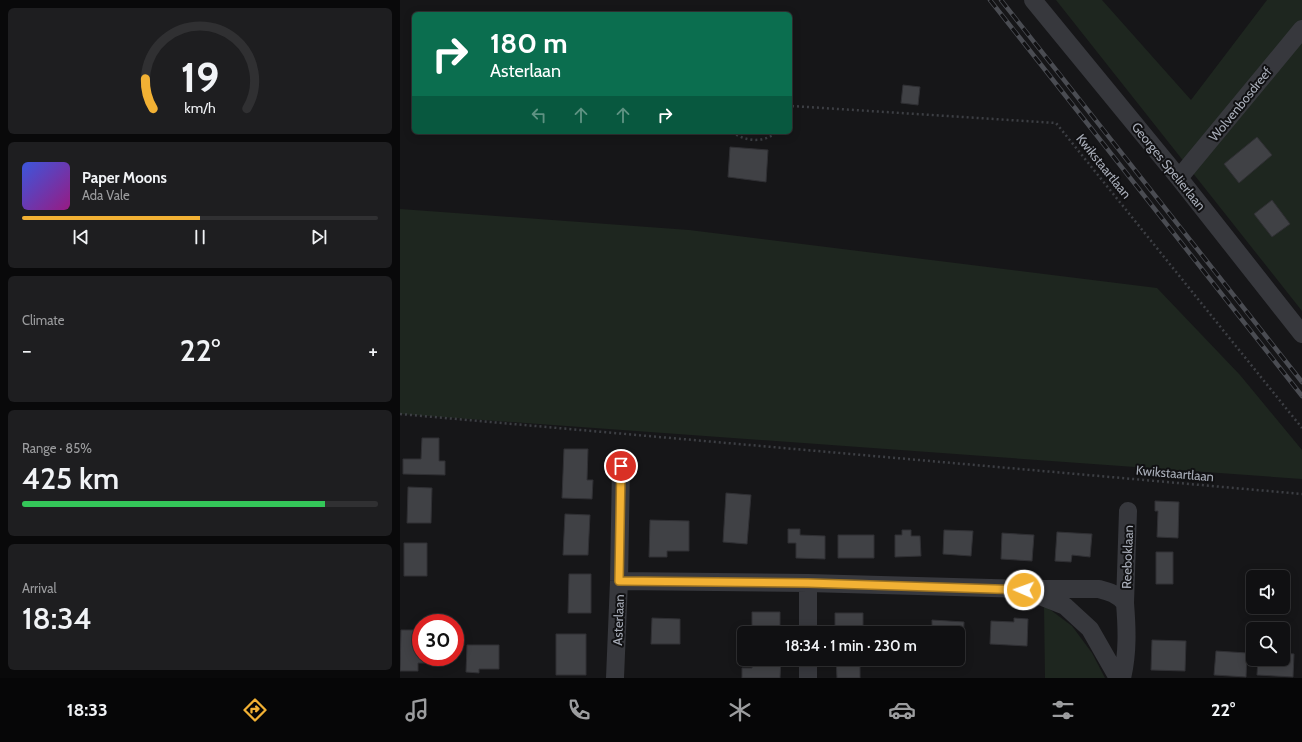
<!DOCTYPE html>
<meta charset="utf-8">
<style>
:root{--surface:#101012;--page:#1e1e20;--text:#f1f3f6;--muted:#9c9d9f;--line:#303032;--accent:#f2b134}
body{margin:0;font-family:Cabin,sans-serif;background:var(--page);color:var(--text);height:100vh;display:flex;flex-direction:column;font-size:15px;white-space:nowrap}
*{box-sizing:border-box;margin:0}
p{font-size:13px;color:var(--muted)}
.icon{flex:none;width:22px;height:22px;fill:none;stroke:currentColor;stroke-width:2;stroke-linecap:round;stroke-linejoin:round}
.map{position:relative;flex:1;overflow:hidden}
.sheet{display:flex;flex-direction:column;gap:8px;padding:8px;background:#09090a;width:400px}
.sheet>*{flex:none}
.hud{position:absolute;left:12px;top:12px;width:380px;height:122px;border-radius:6px;box-shadow:0 2px 10px #0003,0 0 0 1px var(--line);background:#0b6e4f;color:#fff;overflow:hidden}
.controls{position:absolute;left:846px;top:570px;display:grid;gap:8px}
.controls a{display:grid;place-items:center;width:44px;height:44px;border-radius:6px;background:var(--surface);box-shadow:0 2px 10px #0003,0 0 0 1px var(--line);font-size:20px}
.speed{position:absolute;left:12px;top:614px;display:flex;gap:8px;font-size:20px;font-weight:700;text-align:center}
.speed>*{display:grid;place-content:center;width:52px;height:52px;border-radius:50%;background:var(--surface);box-shadow:0 2px 10px #0003,0 0 0 1px var(--line);line-height:1}
.speed .limit{border:6px solid #d22;background:#fff;color:#111}
.pin{position:absolute;display:grid;place-items:center;width:34px;height:34px;color:#fff;margin:-17px;border:2px solid #fff;border-radius:50%;box-shadow:0 1px 4px #0007}
.me{position:absolute;width:44px;margin:-22px;rotate:272deg;stroke-linejoin:round;filter:drop-shadow(0 0 3px #0008)}
.turn{display:flex;align-items:center;gap:14px;height:84px;padding:0 12px;font-size:18px}
.turn .icon{width:52px;height:52px;stroke-width:2.5}
.turn b{display:block;font-size:28px;line-height:34px}
.lanes{display:flex;align-items:center;height:38px;padding:0 12px;background:#0003;justify-content:center;gap:20px;direction:ltr}
.lanes .off{opacity:.35}
.big{font-size:30px;font-weight:600;line-height:1.1}
.sheet .tile{flex:1;display:flex;flex-direction:column;justify-content:center;gap:6px;min-width:0;padding:0 14px;border-radius:6px;background:var(--page)}
.sheet .dial{align-items:center;gap:0}
.dial svg{height:104px;overflow:visible;fill:none;stroke:var(--line);stroke-width:7;stroke-linecap:round;text-anchor:middle}
.dial text{fill:var(--text);stroke:none}
.song{display:flex;align-items:center;gap:12px}
.cover{width:48px;height:48px;border-radius:6px;background:linear-gradient(135deg,hsl(230 70% 55%),hsl(310 70% 35%))}
.played{height:4px;border-radius:2px;background:linear-gradient(90deg,var(--accent) 50%,var(--line) 50%)}
.keys{display:flex;justify-content:space-around;direction:ltr}
.heat{display:flex;justify-content:space-between;align-items:center;font-size:22px;direction:ltr}
.charge{height:6px;border-radius:3px;background:linear-gradient(90deg,#34c759 85%,var(--line) 0)}
.trip{position:absolute;left:337px;top:626px;width:228px;height:40px;border-radius:6px;background:var(--surface);box-shadow:0 2px 10px #0003,0 0 0 1px var(--line);font-weight:600;line-height:40px;text-align:center}
.dock{display:flex;height:64px;justify-content:space-around;align-items:center;background:#060607;color:var(--muted)}
.dock .icon{width:28px;height:28px}
.dock .selected{color:var(--accent)}
.dock b{font-size:18px;color:var(--text)}
main{display:flex;flex:1;min-height:0}
.map>svg:first-child{display:block}
.green{fill:#1e261f}
.building{fill:#404145;stroke:#303034}
.lines{fill:none;stroke-linecap:round;stroke-linejoin:round}
.path{stroke:#3d3f44;stroke-width:2.5;stroke-dasharray:2 3;stroke-linecap:butt}
.minor{stroke:#37383d;stroke-width:18}
.rail-casing{stroke:#4a4c52;stroke-width:4.5}
.rail{stroke:#111113;stroke-width:3;stroke-dasharray:9;stroke-linecap:butt}
.route-casing{stroke:#9d7322;stroke-width:10}
.route{stroke:#f2b134;stroke-width:7}
.labels{text-anchor:middle;stroke-width:4;stroke-linejoin:round;paint-order:stroke}
.street-label{font-size:13px;fill:#a8adb8;stroke:#111113}
</style>
<main>
<section class="sheet">
<div class="tile dial"><svg viewBox="0 0 100 80">
<path d="M14 69A42 42 0 1 1 86 69"/>
<path d="M14 69A42 42 0 0 1 8 46" stroke="#f2b134"/>
<text x="50" y="56" font-size="32" font-weight="700">19</text>
<text x="50" y="72" font-size="11">km/h</text>
</svg></div>
<div class="tile">
<div class="song"><i class="cover"></i><div><b>Paper Moons</b><p>Ada Vale</p></div></div>
<div class="played"></div>
<div class="keys"><svg class="icon" aria-label="previous" viewBox="0 0 24 24"><path d="M18 5L8 12l10 7zM5 5v14"/></svg><svg class="icon" aria-label="pause" viewBox="0 0 24 24"><path d="M8 5v14M16 5v14"/></svg><svg class="icon" aria-label="next" viewBox="0 0 24 24"><path d="M6 5l10 7-10 7zM19 5v14"/></svg></div>
</div>
<div class="tile"><p>Climate</p>
<div class="heat"><a>−</a><b class="big">22°</b><a>+</a></div>
</div>
<div class="tile"><p>Range · 85%</p><b class="big">425 km</b><div class="charge"></div></div>
<div class="tile"><p>Arrival</p><b class="big">18:34</b></div>
</section>
<div class="map">
<svg width="902" height="678" viewBox="0 0 902 678">
<rect width="100%" height="100%" fill="#161618"/>
<!-- green -->
<path class="green" d="M656 0H702L791 100 867 0H902V311Z
M0 209 289 230 757 288 840 375 902 450V479L0 414Z
M644 605 672 626 692 653 705 678H645Z"/>
<!-- building -->
<path class="building" d="M503 85 520 87 518 105 501 103Z
M857 137 872 155 839 183 824 164Z
M330 147 368 150 366 182 328 177Z
M872 200 890 224 872 237 854 214Z
M22 438H39V461H45V475L3 474V459H21Z
M164 449H188L187 480H193L192 499 162 498Z
M8 487 32 488 31 523H7Z
M326 493 351 495 347 544 323 542Z
M755 501 779 502 778 538 757 537 758 511H755Z
M165 514 190 515 188 555H163Z
M250 520 289 521V551H267V557H249Z
M388 529H400V535L425 536V559L396 558V543H388Z
M502 530H511V536H520L521 556 495 557V535H502Z
M544 530 573 531 571 556 543 554Z
M657 532 692 534 690 557 672 555 671 562 655 561Z
M602 533 634 535 632 561 601 559Z
M438 535H474V558H438Z
M4 543H27V576H4Z
M756 552H773V584H756Z
M169 574H191V613H168Z
M352 612H380V633H352Z
M435 613H463V633H435Z
M252 618 280 619V644H251Z
M614 618 628 619 627 646 590 644 591 621 614 622Z
M532 620 564 622 563 646 558 645V633H532Z
M1 630H17V638H21V657H43V663H18V671H0Z
M156 634H186V675H156Z
M752 640 786 641 785 671 751 670Z
M67 645H99V669H79V673L66 672Z
M816 651 847 653 846 677 814 675Z
M883 653 894 654 893 677 857 675 858 659H883Z
M353 659H381L380 678H342V668H352Z
M436 659H460V678H437Z"/>
<g class="lines">
<!-- path -->
<path class="path" d="M390 91 392 106 390 114
M392 106 656 123 902 428
M332 132C346 142 364 143 377 132
M0 414 902 494"/>
<!-- minor -->
<path class="minor" d="M633 0 779 178 902 334
M779 178 902 29
M219 581 408 583 624 589H699C710 592 717 594 725 603 727 628 728 653 722 678
M632 593 665 606 690 629 718 678
M725 603 728 511
M408 633V583
M215 678 219 581 221 466
M408 678V659"/>
<!-- rail casing -->
<g class="rail-casing">
<path id="rail" d="M590 0 902 396
M601 0 902 382"/>
</g>
<!-- rail -->
<use href="#rail" class="rail"/>
</g>
<g class="lines">
<!-- route casing -->
<g class="route-casing">
<path id="route" d="M221 466 219 581 408 583 624 590"/>
</g>
<!-- route -->
<use href="#route" class="route"/>
</g>
<g class="labels">
<!-- street labels -->
<g class="street-label">
<text transform="translate(840 104) rotate(-51)" y="5">Wolvenbosdreef</text>
<text transform="translate(704 166) rotate(51)" y="5">Kwikstaartlaan</text>
<text transform="translate(769 166) rotate(51)" y="5">Georges Spelierlaan</text>
<text transform="translate(775 473) rotate(5)" y="5">Kwikstaartlaan</text>
<text transform="translate(727 557) rotate(-88)" y="5">Reeboklaan</text>
<text transform="translate(218 620) rotate(-88)" y="5">Asterlaan</text>
</g>
</g>
</svg>
<div class="controls">
<a><svg class="icon" aria-label="sound" viewBox="0 0 24 24"><path d="M4 9h4l5-4v14l-5-4H4zM17 9q2 3 0 6"/></svg></a>
<a><svg class="icon" aria-label="search" viewBox="0 0 24 24"><circle cx="10" cy="10" r="6"/><path d="M15 15l6 6"/></svg></a>
</div>
<div class="speed"><div class="limit">30</div></div>
<div class="pin" style="left:221px;top:466px;background:#d93025"><svg class="icon" aria-label="arrive" viewBox="0 0 24 24"><path d="M6 21V4h12l-3 4 3 4H6"/></svg></div>
<svg class="me" style="left:624px;top:590px" viewBox="-20 -20 40 40"><circle r="17" fill="#f2b134" stroke="#fff" stroke-width="3"/><path d="M0-11L8 9 0 5-8 9z" fill="#fff"/></svg>
<div class="trip">18:34 · 1 min · 230 m</div>
<div class="hud">
<div class="turn"><svg class="icon" aria-label="right" viewBox="0 0 24 24"><path d="M7 20v-9h11M14 6l5 5-5 5"/></svg><div><b>180 m</b>Asterlaan</div></div>
<div class="lanes"><svg class="icon off" aria-label="left" viewBox="0 0 24 24"><path d="M17 20v-9H6M10 6l-5 5 5 5"/></svg><svg class="icon off" aria-label="ahead" viewBox="0 0 24 24"><path d="M12 20V5M6 11l6-6 6 6"/></svg><svg class="icon off" aria-label="ahead" viewBox="0 0 24 24"><path d="M12 20V5M6 11l6-6 6 6"/></svg><svg class="icon" aria-label="right" viewBox="0 0 24 24"><path d="M7 20v-9h11M14 6l5 5-5 5"/></svg></div>
</div>
</div>
</main>
<nav class="dock">
<b>18:33</b>
<svg class="icon selected" aria-label="directions" viewBox="0 0 24 24"><path d="M12 3l9 9-9 9-9-9zM9 14v-3h6M13 9l2 2-2 2"/></svg>
<svg class="icon" aria-label="music" viewBox="0 0 24 24"><path d="M9 18V5l10-2v13"/><circle cx="6" cy="18" r="3"/><circle cx="16" cy="16" r="3"/></svg>
<svg class="icon" aria-label="phone" viewBox="0 0 24 24"><path d="M5 4h4l2 5-3 2q2 4 5 5l2-3 5 2v4C11 20 4 13 5 4z"/></svg>
<svg class="icon" aria-label="climate" viewBox="0 0 24 24"><path d="M12 3v18M4 7l16 10M4 17L20 7"/></svg>
<svg class="icon" aria-label="car" viewBox="0 0 24 24"><path d="M5 17H2v-5l4-1 3-4h7l3 4 3 1v5h-3M9 17h6M6 11h13"/><circle cx="7" cy="17" r="2"/><circle cx="17" cy="17" r="2"/></svg>
<svg class="icon" aria-label="filters" viewBox="0 0 24 24"><path d="M4 7h16M4 17h16"/><circle cx="9" cy="7" r="2"/><circle cx="15" cy="17" r="2"/></svg>
<b>22°</b>
</nav>
